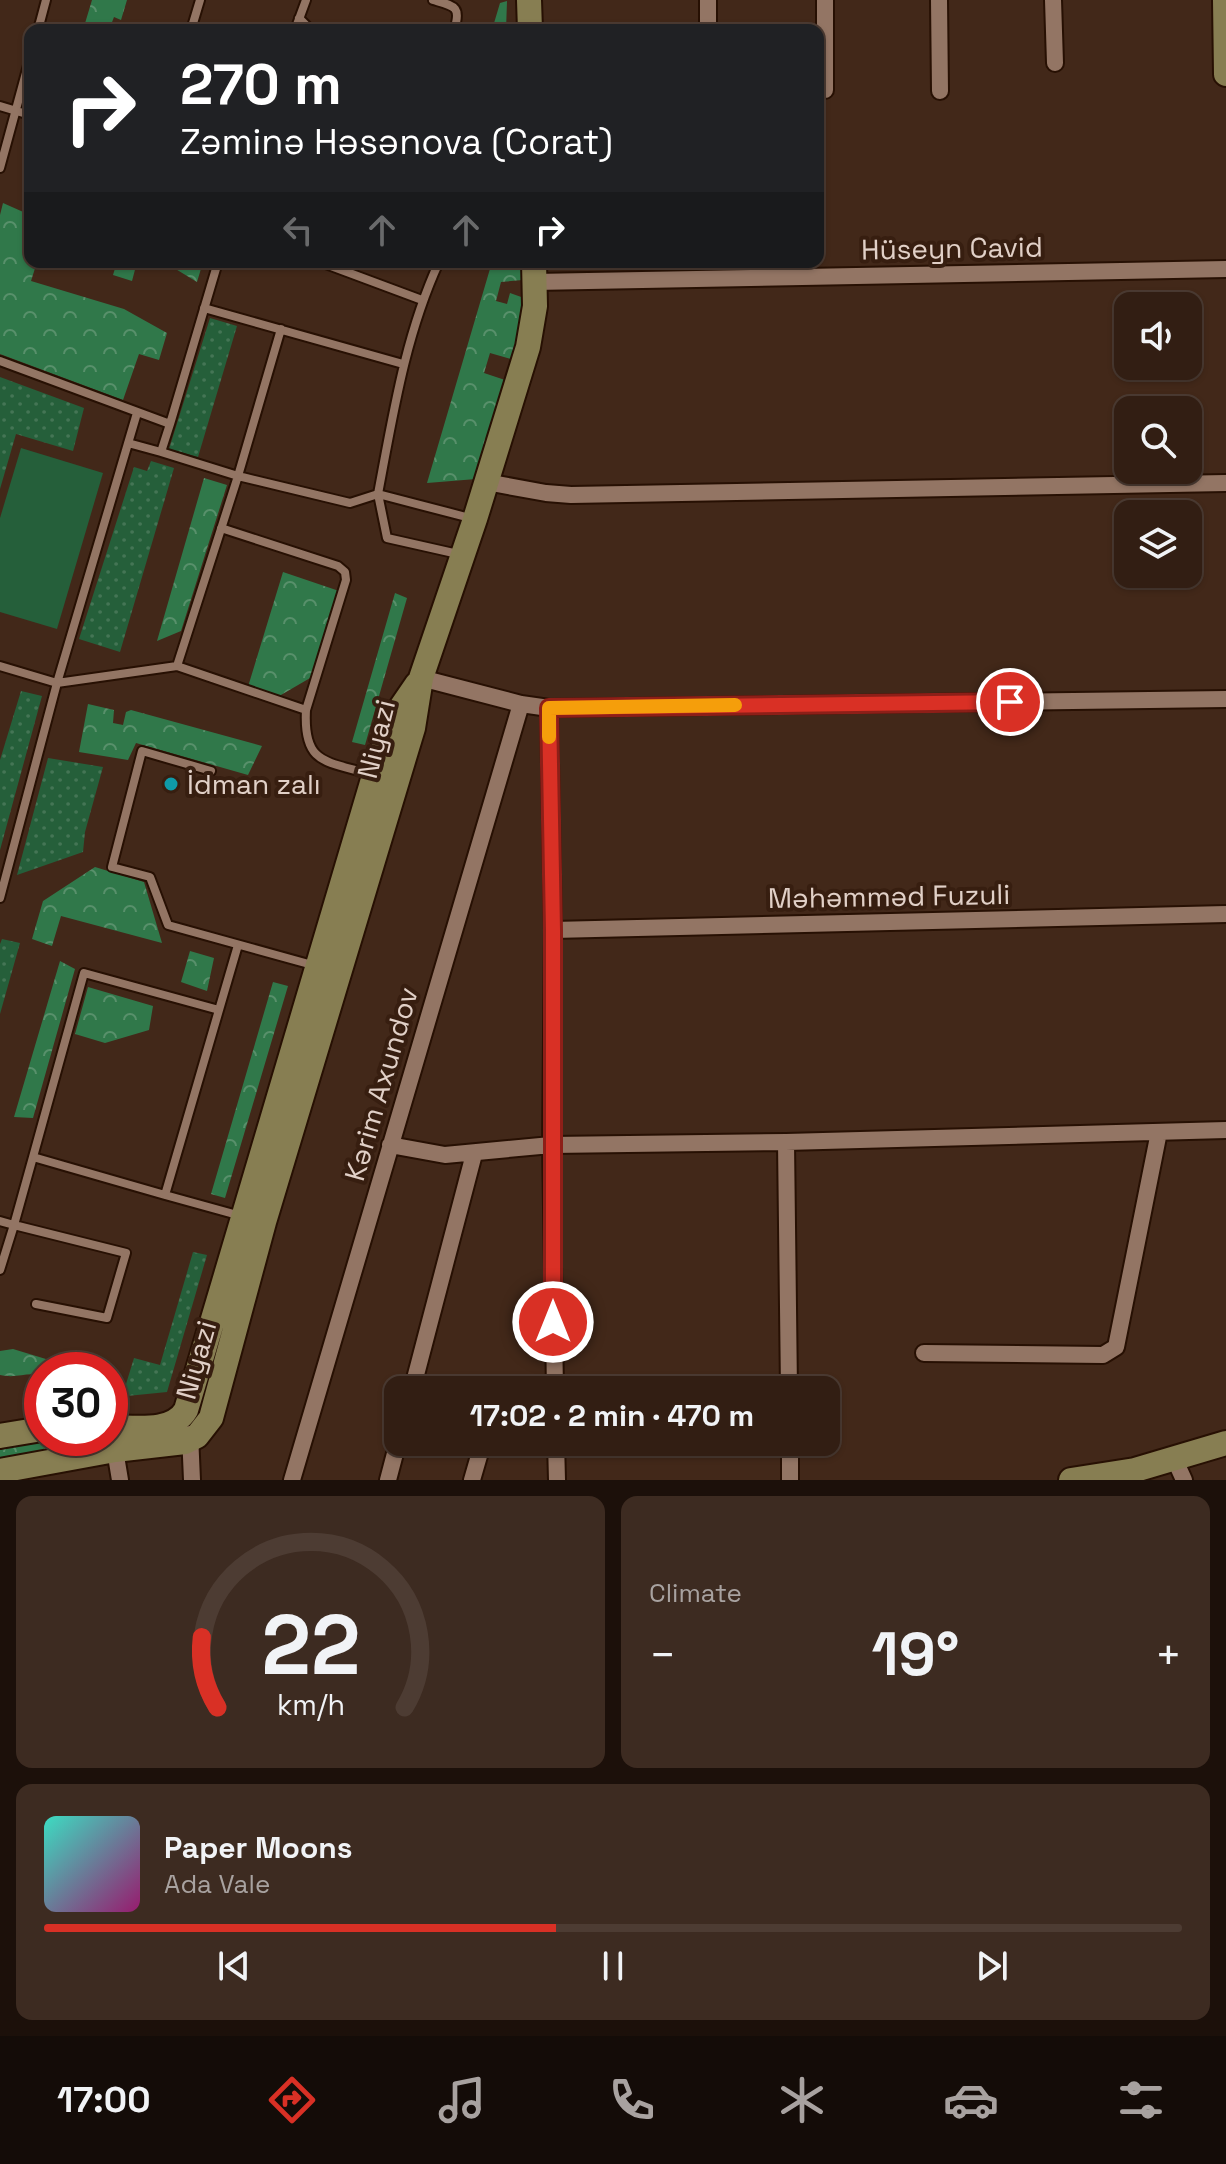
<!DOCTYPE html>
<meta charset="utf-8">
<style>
:root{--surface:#321e13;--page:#3d2b21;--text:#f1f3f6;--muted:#a8a2a0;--line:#4d3c33;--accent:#d93025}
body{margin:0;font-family:"Space Grotesk",sans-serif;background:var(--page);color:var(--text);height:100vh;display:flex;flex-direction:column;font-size:30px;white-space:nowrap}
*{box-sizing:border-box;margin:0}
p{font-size:26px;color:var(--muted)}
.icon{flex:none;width:44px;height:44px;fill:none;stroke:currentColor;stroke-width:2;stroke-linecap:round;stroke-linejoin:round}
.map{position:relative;height:1480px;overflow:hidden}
.details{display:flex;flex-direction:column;gap:16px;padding:16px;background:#1c100a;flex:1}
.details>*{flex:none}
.hud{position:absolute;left:24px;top:24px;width:800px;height:244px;border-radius:16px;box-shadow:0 2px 6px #0004,0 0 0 2px var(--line);background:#202124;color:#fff;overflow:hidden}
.tools{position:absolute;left:1114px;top:292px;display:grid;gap:16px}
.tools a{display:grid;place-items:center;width:88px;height:88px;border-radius:16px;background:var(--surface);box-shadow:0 2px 6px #0004,0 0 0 2px var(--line);font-size:40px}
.speed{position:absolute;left:24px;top:1352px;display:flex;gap:16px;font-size:40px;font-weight:700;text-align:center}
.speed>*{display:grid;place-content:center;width:104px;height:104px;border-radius:50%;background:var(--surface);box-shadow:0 2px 6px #0004,0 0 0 2px var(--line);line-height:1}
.speed .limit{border:12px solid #d22;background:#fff;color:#111}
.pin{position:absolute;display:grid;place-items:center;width:68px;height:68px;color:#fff;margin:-34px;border:4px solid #fff;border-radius:50%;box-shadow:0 2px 8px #0007}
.me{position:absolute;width:88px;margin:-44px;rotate:0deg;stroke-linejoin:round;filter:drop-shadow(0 0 6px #0008)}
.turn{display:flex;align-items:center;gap:28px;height:168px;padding:0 24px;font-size:36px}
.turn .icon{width:104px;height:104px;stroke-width:2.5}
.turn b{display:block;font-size:56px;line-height:68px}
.lanes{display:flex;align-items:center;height:76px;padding:0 24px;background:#0003;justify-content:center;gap:40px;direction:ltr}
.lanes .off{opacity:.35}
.big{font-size:60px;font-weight:700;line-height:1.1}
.details .card{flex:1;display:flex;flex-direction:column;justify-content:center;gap:12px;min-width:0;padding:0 28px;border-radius:16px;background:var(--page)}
.details .dial{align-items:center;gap:0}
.dial svg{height:208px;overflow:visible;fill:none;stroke:var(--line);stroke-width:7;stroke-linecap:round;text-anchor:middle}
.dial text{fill:var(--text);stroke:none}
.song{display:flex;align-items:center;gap:24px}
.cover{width:96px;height:96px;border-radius:12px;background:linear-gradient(135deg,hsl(170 70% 55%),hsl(320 70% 35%))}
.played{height:8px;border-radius:4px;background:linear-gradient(90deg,var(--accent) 45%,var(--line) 45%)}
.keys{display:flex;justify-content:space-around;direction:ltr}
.heat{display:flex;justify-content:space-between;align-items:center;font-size:44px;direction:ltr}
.details .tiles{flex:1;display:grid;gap:16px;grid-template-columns:1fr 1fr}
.card:last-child{grid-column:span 2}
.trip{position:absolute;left:384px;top:1376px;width:456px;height:80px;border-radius:16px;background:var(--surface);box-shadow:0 2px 6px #0004,0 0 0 2px var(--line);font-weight:700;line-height:80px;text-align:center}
.tab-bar{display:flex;height:128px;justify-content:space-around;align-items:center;background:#140c08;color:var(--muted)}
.tab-bar .icon{width:56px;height:56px}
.tab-bar .current{color:var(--accent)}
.tab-bar b{font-size:36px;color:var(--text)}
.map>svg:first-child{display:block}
.grass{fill:url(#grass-dots)}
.forest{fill:url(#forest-crowns)}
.garden{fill:#255f3a}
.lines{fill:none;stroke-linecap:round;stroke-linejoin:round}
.lane-casing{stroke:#271003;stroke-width:12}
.street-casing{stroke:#271003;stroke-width:20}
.secondary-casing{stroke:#271003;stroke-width:28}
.lane{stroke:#937564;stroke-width:8}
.street{stroke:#937564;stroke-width:16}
.secondary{stroke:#877e52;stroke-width:24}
.route-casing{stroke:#8d1f18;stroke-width:20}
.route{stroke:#d93025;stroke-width:14}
.slow{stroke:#f59e0b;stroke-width:14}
.culture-dot{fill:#0f9aa8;stroke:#371e10;stroke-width:3}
.labels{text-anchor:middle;stroke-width:8;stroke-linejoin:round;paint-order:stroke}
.street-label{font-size:28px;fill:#e1d0c7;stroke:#371e10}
.poi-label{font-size:28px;fill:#e1d0c7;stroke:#371e10;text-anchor:start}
</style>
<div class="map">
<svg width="1226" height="1480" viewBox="0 0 1226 1480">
<defs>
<pattern id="grass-dots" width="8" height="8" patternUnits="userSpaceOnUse" patternTransform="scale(2)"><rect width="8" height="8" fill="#255f3a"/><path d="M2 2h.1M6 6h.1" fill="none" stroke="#447555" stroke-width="1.8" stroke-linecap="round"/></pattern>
<pattern id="forest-crowns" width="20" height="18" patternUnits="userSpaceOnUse" patternTransform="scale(2)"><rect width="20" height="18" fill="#30784a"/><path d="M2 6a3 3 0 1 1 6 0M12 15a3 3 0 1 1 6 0" fill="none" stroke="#58906b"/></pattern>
</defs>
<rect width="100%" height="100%" fill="#422819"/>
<!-- grass -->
<path class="grass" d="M210 318 237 326 198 457 169 449Z
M0 377 84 408 73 451 16 434 0 489Z
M151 461 174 468 120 652 79 639 134 467 147 471Z
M21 691 42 696 0 850V760Z
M48 758 103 767 85 832 83 852 17 875Z
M2 939 20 943 0 1014V944Z
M193 1252 207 1255 167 1392 127 1396 126 1384 134 1358 160 1365Z"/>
<!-- forest -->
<path class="forest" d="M92 0H127L121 20 114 17 109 30H83Z
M507 1 506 30H492L500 3Z
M3 203 30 215V262H37L31 281 124 309 167 333 159 360 139 354 123 400 0 354V215Z
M117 262H137L132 281 113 275Z
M174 262H203L197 282 174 268Z
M492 262H522L523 280 501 282 496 301 507 304 510 293 524 298 522 325 511 359 490 353 484 373 505 380 476 479 427 483Z
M204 478 227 485 181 631 157 641Z
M283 572 342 592 317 674 274 699 247 690Z
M395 593 407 598 365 745 352 742Z
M88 704 114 710 113 723 123 725 126 712 131 710 262 746 248 775 136 743 128 760 79 752Z
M95 867 144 882 162 943 61 916 52 946 32 939 43 901Z
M190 951 214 958 207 991 181 982Z
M60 961 75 969 33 1118 14 1117Z
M273 982 288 986 225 1198 211 1194Z
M88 987 153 1006 149 1030 105 1043 75 1034Z
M13 1349 82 1370H42V1376C27 1371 18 1379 0 1375V1351Z
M58 1438H65L73 1445 0 1458V1448Z"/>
<!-- garden -->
<path class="garden" d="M21 448 103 473 57 629 0 612V518Z"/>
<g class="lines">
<!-- lane casing -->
<g class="lane-casing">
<path id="lane" d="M433 0C454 6 462 6 454 30
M299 18 311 30
M38 30 46 0
M191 30 200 0
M295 30 306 0
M0 106 30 115
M0 168 30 58
M320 262 422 300
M439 262C405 336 393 415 378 494L470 518
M204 308 403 364
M281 329 238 476 350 503 378 494 387 538 458 554
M0 361 170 424 218 262
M170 424 161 452 238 476 177 666 306 710C303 764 325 761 370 774
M128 443 161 452
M221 528 338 566 345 572 346 580 306 710
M0 666 57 683 177 666
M211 771 142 751 112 867 150 877 168 925 316 966
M0 898 57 683 137 413
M238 945 165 1195 241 1216
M165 1195 33 1157 84 973 219 1010
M0 1221 14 1225 33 1157
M0 1270 14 1225 126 1253 107 1318 36 1304"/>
</g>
<!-- street casing -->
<g class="street-casing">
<path id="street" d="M708 0V30
M825 0V90
M939 0 940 91
M1053 0 1055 63
M534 282 1226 269
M486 482 546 493 571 495 1226 483
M421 678 521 704 549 708 553 930 551 1145 555 1390
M549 708 1226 699
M553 930 1226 914
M786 1142 789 1390
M390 1145 445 1155 551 1145 786 1142 1226 1130
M924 1353 1103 1355 1116 1347 1159 1132
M412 1390 474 1154
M190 1434 192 1480
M556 1442 557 1480
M790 1442V1480
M115 1450 120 1480
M1175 1460 1184 1480
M292 1480 521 704
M388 1480 398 1442
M472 1480 483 1442"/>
</g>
<!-- secondary casing -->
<g class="secondary-casing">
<path id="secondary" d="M529 0 530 30
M1225 0 1226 74
M110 1427C134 1427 172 1434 186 1410L374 776 393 719 417 684
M0 1436 42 1429
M0 1471 115 1450 185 1442 197 1436 211 1418 264 1222 413 728 421 678 475 519 528 347 535 306 534 262
M1071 1480 1135 1470 1226 1443"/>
</g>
<!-- lane -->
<use href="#lane" class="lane"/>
<!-- street -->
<use href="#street" class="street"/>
<!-- secondary -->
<use href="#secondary" class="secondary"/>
</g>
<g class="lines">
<!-- route casing -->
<g class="route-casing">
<path id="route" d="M553 1322V930L549 708 1010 702"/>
</g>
<!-- route -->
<use href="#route" class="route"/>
<!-- slow -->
<path class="slow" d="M549 737V708L735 705"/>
</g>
<!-- markers -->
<circle class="culture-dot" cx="171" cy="784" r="8"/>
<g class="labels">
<!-- street labels -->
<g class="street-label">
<text transform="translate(952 248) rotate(-1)" y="10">Hüseyn Cavid</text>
<text transform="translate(376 739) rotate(-76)" y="10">Niyazi</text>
<text transform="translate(889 896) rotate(-1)" y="10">Məhəmməd Fuzuli</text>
<text transform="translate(381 1084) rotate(-74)" y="10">Kərim Axundov</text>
<text transform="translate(196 1360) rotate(-74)" y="10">Niyazi</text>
</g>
<!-- poi labels -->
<g class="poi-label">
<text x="187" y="794">İdman zalı</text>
</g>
</g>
</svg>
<div class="tools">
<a><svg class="icon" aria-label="sound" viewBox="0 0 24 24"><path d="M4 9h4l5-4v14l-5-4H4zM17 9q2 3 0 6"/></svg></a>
<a><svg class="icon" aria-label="search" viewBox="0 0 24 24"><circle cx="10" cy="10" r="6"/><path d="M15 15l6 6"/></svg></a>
<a><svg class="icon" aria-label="layers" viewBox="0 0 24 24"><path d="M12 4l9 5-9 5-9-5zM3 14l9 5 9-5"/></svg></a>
</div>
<div class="speed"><div class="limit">30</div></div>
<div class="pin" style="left:1010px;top:702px;background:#d93025"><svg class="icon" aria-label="arrive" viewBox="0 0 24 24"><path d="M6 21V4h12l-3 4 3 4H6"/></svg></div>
<svg class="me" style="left:553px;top:1322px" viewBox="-20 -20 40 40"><circle r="17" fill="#d93025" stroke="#fff" stroke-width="3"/><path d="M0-11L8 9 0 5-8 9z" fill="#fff"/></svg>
<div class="trip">17:02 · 2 min · 470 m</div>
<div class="hud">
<div class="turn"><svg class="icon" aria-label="right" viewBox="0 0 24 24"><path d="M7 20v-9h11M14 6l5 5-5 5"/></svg><div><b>270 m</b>Zəminə Həsənova (Corat)</div></div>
<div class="lanes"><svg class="icon off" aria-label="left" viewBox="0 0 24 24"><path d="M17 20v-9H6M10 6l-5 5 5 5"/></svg><svg class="icon off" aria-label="ahead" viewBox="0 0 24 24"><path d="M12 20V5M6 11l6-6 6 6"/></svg><svg class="icon off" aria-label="ahead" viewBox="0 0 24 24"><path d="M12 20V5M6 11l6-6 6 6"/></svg><svg class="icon" aria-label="right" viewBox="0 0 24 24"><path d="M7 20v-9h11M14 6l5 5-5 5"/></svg></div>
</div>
</div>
<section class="details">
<div class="tiles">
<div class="card dial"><svg viewBox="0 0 100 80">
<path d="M14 69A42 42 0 1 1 86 69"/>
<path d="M14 69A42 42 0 0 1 8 42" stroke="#d93025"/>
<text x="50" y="56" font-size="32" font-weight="700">22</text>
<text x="50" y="72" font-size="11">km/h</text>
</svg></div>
<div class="card"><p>Climate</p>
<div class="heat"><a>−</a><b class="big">19°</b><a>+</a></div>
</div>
<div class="card">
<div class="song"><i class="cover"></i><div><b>Paper Moons</b><p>Ada Vale</p></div></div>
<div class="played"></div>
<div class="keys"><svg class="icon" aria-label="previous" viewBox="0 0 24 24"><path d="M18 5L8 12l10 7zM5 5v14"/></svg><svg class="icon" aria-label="pause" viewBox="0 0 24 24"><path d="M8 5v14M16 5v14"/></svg><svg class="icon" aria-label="next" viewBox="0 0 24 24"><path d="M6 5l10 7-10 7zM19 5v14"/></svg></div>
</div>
</div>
</section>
<nav class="tab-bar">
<b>17:00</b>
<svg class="icon current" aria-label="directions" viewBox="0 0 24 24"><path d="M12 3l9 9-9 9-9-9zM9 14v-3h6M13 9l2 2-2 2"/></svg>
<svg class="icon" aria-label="music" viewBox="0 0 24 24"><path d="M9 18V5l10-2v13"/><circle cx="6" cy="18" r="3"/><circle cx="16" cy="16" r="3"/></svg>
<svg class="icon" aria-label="phone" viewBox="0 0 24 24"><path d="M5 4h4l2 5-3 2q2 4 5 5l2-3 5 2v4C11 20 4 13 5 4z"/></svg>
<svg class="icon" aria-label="climate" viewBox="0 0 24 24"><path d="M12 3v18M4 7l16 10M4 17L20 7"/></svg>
<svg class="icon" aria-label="car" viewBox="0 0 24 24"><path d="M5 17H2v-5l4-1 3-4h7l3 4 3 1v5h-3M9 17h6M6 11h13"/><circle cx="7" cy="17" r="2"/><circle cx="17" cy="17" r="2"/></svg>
<svg class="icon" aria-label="filters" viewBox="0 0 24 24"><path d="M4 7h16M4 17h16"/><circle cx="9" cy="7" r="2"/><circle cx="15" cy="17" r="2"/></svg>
</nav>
